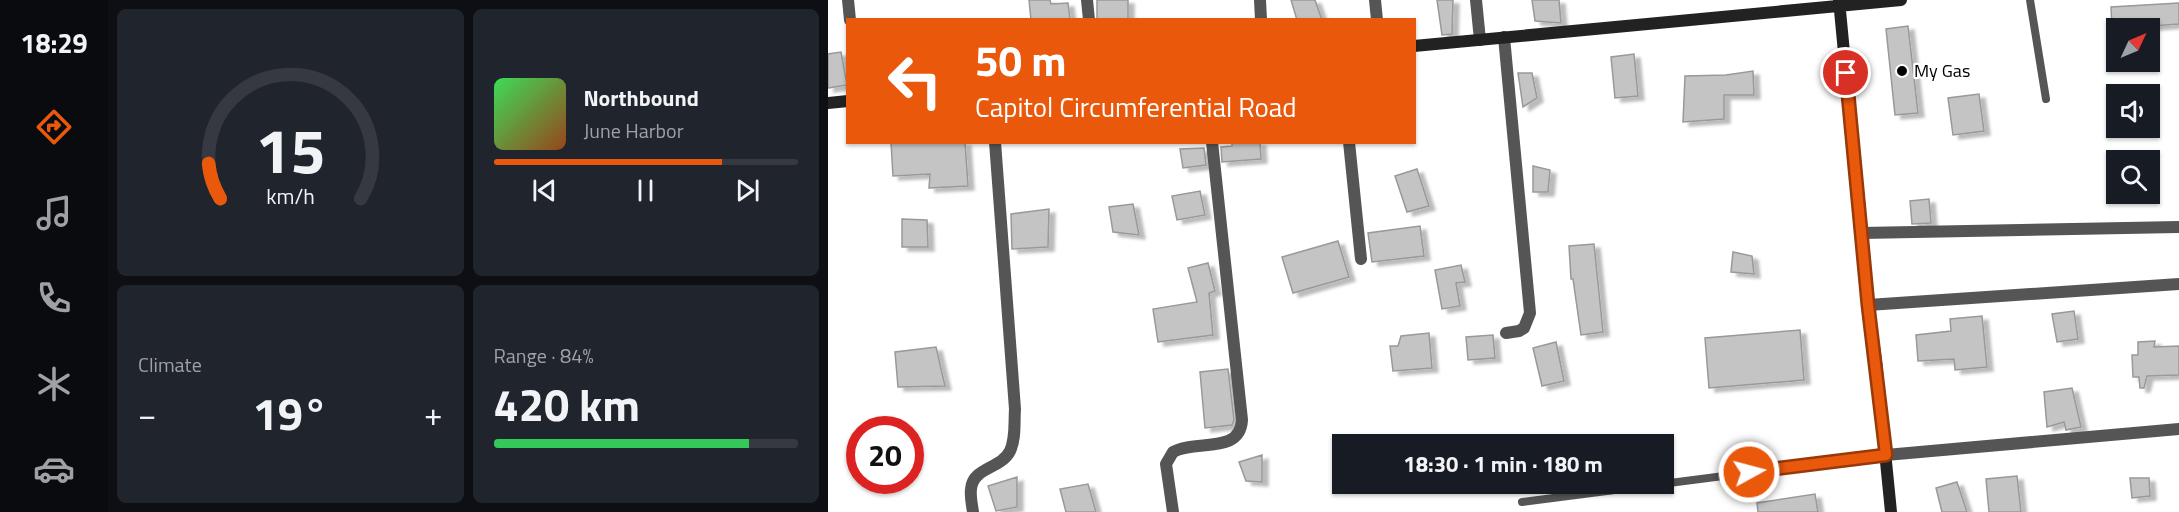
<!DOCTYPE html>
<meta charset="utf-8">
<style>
:root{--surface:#171b24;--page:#20242c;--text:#f1f3f6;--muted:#9ea1a6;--line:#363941;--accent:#ea580c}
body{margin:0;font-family:"Titillium Web",sans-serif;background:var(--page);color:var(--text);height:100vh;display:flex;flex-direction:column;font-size:22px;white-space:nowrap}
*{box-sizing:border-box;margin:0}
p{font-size:20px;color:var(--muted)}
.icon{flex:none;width:33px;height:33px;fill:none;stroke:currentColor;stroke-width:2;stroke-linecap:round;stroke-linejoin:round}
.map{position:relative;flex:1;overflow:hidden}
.drawer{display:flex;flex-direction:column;gap:9px;padding:9px;background:#0d0f14;width:720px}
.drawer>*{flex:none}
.hud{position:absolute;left:18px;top:18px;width:570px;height:126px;border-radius:0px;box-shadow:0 2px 4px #0004;background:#ea580c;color:#fff;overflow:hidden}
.needle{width:39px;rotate:46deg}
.buttons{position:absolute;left:1278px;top:18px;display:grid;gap:12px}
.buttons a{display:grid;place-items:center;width:54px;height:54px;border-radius:0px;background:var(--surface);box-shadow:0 2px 4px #0004;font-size:30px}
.speed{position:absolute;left:18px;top:416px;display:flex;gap:12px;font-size:30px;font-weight:700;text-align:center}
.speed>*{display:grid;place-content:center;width:78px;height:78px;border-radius:50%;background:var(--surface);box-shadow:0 2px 4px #0004;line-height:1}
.speed .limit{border:9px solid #d22;background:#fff;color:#111}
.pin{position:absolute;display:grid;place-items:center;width:51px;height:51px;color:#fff;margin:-26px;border:3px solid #fff;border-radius:50%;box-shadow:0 2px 6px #0007}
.me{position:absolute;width:66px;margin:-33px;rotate:83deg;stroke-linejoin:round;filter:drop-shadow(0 0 4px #0008)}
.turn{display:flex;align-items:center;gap:21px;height:126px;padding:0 30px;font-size:27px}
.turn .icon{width:78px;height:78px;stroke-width:2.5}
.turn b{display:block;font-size:42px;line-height:51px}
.big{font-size:45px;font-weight:700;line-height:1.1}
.drawer .card{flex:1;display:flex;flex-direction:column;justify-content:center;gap:9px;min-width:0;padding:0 21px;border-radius:9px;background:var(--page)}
.drawer .dial{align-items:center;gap:0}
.dial svg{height:156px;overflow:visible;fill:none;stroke:var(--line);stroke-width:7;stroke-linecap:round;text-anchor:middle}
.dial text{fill:var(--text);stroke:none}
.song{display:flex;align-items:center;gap:18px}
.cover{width:72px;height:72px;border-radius:9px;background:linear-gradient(135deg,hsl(130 70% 55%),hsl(20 70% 35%))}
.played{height:6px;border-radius:3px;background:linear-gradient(90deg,var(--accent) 75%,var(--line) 75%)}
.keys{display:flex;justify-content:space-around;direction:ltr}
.heat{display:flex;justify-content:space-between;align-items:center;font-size:33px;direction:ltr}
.charge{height:9px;border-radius:4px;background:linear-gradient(90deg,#34c759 84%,var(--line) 0)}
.drawer .tiles{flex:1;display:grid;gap:9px;grid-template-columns:repeat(2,1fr)}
.trip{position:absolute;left:504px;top:434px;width:342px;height:60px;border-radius:0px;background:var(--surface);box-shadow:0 2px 4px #0004;font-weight:700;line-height:60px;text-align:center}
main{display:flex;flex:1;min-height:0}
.menu{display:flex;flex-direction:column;width:108px;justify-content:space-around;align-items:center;background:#090b0e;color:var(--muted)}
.menu .icon{width:42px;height:42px}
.menu .selected{color:var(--accent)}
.menu b{font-size:27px;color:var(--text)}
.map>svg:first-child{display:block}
.building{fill:#c4c4c4;stroke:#999;stroke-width:1.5;filter:url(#shadow)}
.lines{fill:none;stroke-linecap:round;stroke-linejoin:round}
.lane{stroke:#555;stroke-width:8}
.street{stroke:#555;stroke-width:12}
.secondary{stroke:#222;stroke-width:12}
.route-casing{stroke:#983908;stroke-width:15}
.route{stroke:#ea580c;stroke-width:10}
.poi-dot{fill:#000;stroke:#fff;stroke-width:2}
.labels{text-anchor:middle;stroke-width:4.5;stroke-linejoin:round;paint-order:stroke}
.poi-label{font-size:18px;fill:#000;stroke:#fff;text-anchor:start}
</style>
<main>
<nav class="menu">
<b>18:29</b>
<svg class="icon selected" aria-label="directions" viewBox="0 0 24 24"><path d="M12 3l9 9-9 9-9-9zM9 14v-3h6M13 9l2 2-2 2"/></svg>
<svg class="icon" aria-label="music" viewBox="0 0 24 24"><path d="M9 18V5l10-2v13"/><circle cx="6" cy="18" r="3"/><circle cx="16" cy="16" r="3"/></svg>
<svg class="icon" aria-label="phone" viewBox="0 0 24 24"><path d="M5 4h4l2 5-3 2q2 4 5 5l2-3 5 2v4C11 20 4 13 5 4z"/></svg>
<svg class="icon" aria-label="climate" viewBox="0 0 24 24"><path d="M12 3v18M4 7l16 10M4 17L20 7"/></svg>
<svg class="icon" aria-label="car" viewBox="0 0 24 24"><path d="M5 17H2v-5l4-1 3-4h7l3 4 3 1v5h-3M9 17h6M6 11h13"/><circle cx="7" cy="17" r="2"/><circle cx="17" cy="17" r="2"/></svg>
</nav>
<section class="drawer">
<div class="tiles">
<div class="card dial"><svg viewBox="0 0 100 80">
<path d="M14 69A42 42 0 1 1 86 69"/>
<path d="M14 69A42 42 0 0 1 8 51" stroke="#ea580c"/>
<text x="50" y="56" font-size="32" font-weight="700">15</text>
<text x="50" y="72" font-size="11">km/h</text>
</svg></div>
<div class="card">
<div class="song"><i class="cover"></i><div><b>Northbound</b><p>June Harbor</p></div></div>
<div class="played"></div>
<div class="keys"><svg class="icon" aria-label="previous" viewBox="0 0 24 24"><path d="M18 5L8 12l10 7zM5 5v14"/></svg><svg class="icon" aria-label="pause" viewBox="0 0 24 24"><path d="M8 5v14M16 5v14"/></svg><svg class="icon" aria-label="next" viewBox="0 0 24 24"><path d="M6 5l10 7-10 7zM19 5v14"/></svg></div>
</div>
<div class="card"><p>Climate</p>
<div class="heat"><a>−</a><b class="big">19°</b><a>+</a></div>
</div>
<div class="card"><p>Range · 84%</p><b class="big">420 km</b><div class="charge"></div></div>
</div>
</section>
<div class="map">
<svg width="1351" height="512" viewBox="0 0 1351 512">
<defs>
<filter id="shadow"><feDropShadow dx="6" dy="4" stdDeviation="1.5" flood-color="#0004"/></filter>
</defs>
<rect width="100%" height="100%" fill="#fff"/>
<!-- building -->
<path class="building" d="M201 0H222L223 4 240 3 242 20H203Z
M269 0H300V20H269Z
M463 0H487L494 20H469Z
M609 0H625L624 34 614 35Z
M704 0H731L733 23 707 21Z
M1351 3V24L1284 29 1283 7Z
M1080 26 1090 113 1067 115 1058 29Z
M13 52 19 85 0 88V54Z
M806 54 810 96 787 98 783 57Z
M925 71 926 95H896V119L855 122 857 76 898 75Z
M690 73H704L709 98 695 107Z
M1151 94 1156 131 1125 135 1120 98Z
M63 142H137L140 186 101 188 102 174 65 176Z
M404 142H432L433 159 394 162 393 147 404 146Z
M376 148 378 165 355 168 352 149Z
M705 166 722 170 720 192H705Z
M589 169 601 206 579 212 567 176Z
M372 191 377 215 349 220 344 196Z
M1101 199 1103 223 1084 224 1082 201Z
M305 204 311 235 285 232 281 207Z
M221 209 220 247 184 249 183 214Z
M74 219 99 220 100 247H74Z
M592 226 596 256 544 262 540 233Z
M510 241 521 277 465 293 454 257Z
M766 244 775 332 753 335 745 279H743L741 246Z
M905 252 924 256 926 274 903 272Z
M380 263 387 291 381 293 385 335 330 342 325 309 369 302 360 268Z
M633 265 637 282 628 283 632 306 614 309 607 270Z
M1246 311 1250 339 1229 342 1224 314Z
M1154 316 1159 367 1127 370 1126 359 1090 361 1088 335 1123 331 1122 319Z
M972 330 976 380 881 388 877 338Z
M601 333 604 368 565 371 562 346H570L573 336Z
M665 335 667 358 640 360 638 337Z
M1327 341 1326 347 1351 346V375L1319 376 1316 388H1312L1311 377H1305L1304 355H1310V342Z
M728 342 736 381 714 386 705 348Z
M108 347 117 386 70 387 67 352Z
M400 369 406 420 404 425 377 428 372 372Z
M1244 388 1253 427 1238 430 1236 422 1219 427 1216 392Z
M434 455V482L418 481 411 462Z
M1189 476 1193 512H1161L1158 479Z
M189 477V507L168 511 160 486Z
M1302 478H1321L1322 496 1304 498Z
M1129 482 1139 512H1114L1108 488Z
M260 484 268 512H238L232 489Z
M987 494 990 512H930L929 503Z"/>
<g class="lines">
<!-- lane -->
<path class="lane" d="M1202 0 1218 99
M694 502 1058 455"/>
<!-- street -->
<path class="street" d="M20 0 22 20
M259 0 261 20
M432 0 433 20
M547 0 549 20
M648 0 652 40
M676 37 702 313 696 328 691 331 678 333
M521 142 533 259
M1033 233 1351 227
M1040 305 1351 284
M1058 455 1351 429
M145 512C144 505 142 496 143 489 145 467 173 469 182 451 188 439 186 422 187 409L167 142
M345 512 338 464 345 452C368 439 412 455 414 420L384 142"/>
<!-- secondary -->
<path class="secondary" d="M1011 0 1040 305 1048 361 1063 512
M586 46 1073 0
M0 103 20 101"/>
</g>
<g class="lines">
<!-- route casing -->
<g class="route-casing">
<path id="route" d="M921 472 1058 455 1040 305 1018 73"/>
</g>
<!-- route -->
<use href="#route" class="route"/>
</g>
<!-- markers -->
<circle class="poi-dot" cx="1074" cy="71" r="6"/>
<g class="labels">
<!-- poi labels -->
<g class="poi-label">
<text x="1086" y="77">My Gas</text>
</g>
</g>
</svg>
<div class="buttons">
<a><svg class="needle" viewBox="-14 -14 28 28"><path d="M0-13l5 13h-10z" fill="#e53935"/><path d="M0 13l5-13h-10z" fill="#9ea1a6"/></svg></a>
<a><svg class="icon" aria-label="sound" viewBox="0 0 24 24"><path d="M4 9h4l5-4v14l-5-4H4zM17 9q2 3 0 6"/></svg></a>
<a><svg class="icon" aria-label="search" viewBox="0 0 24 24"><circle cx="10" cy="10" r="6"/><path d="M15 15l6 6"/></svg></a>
</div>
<div class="speed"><div class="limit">20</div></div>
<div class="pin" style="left:1018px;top:73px;background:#d93025"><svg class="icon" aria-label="arrive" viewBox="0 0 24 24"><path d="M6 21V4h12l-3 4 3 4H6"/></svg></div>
<svg class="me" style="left:921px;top:472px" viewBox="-20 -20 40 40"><circle r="17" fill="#ea580c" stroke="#fff" stroke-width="3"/><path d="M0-11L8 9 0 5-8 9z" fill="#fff"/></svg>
<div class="trip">18:30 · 1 min · 180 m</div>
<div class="hud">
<div class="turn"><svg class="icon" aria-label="left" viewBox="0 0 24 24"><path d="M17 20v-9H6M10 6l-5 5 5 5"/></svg><div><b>50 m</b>Capitol Circumferential Road</div></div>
</div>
</div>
</main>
